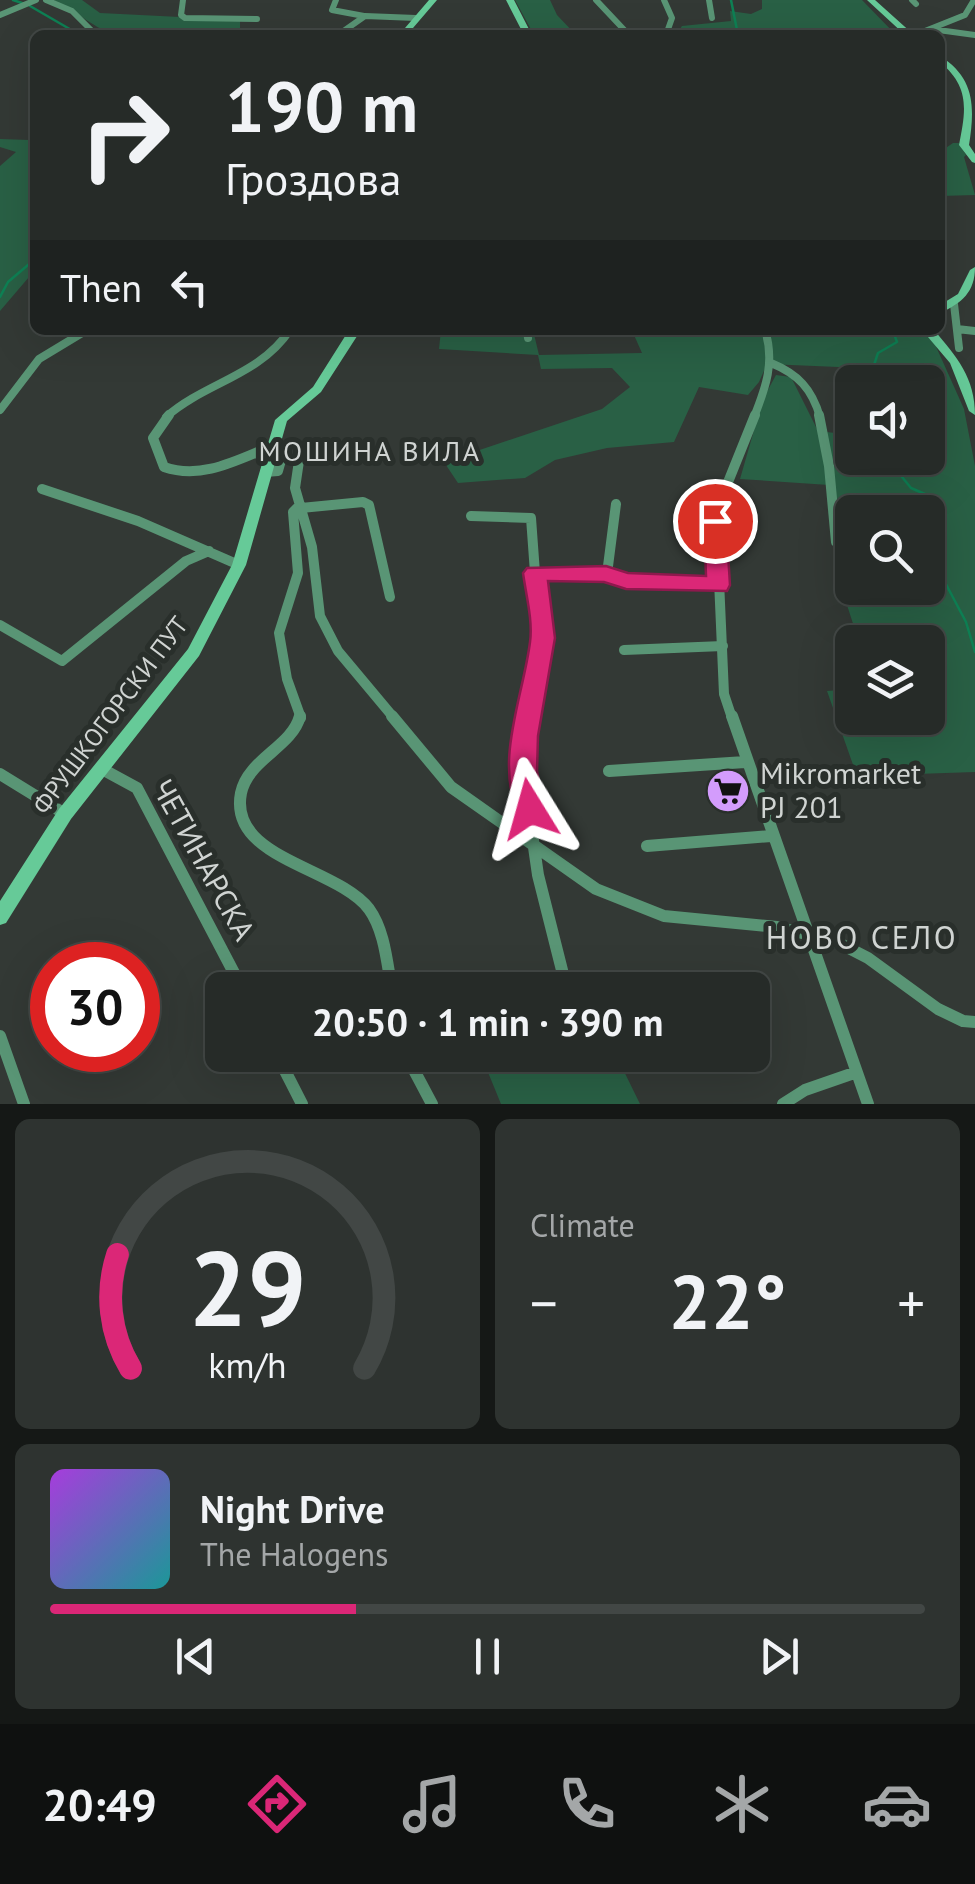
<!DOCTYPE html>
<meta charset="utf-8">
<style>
:root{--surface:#262b28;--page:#2e3330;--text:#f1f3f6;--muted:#a4a7a8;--line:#424745;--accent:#db2777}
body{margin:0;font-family:"PT Sans",sans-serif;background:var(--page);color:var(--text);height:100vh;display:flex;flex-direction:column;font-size:38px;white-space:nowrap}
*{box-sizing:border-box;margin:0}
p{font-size:32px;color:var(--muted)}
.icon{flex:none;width:55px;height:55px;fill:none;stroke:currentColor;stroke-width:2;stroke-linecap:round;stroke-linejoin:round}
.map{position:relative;height:1104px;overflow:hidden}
.side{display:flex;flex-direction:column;gap:15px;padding:15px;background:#151816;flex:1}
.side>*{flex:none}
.top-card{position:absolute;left:30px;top:30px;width:915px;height:305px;border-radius:15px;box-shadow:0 10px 40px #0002,0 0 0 2px var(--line);background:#262b28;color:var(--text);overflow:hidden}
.tools{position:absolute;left:835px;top:365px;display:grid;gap:20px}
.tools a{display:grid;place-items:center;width:110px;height:110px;border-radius:15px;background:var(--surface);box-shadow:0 10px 40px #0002,0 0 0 2px var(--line);font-size:50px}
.speed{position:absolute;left:30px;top:942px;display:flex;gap:20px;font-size:50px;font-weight:700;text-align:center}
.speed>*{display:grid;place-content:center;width:130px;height:130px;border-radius:50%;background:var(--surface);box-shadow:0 10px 40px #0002,0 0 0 2px var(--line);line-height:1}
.speed .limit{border:15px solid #d22;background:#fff;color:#111}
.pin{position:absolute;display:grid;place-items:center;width:85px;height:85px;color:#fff;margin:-42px;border:5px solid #fff;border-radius:50%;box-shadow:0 2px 10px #0007}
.me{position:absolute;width:110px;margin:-55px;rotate:352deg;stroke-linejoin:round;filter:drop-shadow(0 0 8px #0008)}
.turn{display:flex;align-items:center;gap:35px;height:210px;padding:0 30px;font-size:45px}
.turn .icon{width:130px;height:130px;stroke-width:2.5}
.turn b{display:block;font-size:70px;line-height:85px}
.then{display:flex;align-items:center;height:95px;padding:0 30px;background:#0003;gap:20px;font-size:38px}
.big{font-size:75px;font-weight:700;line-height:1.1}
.side .widget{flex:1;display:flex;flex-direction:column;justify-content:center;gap:15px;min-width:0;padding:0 35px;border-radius:15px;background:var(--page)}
.side .dial{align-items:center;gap:0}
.dial svg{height:260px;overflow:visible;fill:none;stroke:var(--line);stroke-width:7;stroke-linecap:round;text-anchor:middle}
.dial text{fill:var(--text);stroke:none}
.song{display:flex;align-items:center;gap:30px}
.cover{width:120px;height:120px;border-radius:15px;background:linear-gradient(135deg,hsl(280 70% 55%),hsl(180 70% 35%))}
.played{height:10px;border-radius:5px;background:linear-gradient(90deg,var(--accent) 35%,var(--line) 35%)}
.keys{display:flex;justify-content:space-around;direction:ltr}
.heat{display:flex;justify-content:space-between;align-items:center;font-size:55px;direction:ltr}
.side .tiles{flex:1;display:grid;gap:15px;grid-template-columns:1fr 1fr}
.widget:last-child{grid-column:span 2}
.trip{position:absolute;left:205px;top:972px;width:565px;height:100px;border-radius:15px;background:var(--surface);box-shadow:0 10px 40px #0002,0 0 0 2px var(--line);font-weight:700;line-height:100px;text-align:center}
.dock{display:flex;height:160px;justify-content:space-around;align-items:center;background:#0f1110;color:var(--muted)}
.dock .icon{width:70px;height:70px}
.dock .active{color:var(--accent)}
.dock b{font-size:45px;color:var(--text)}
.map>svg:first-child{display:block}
.green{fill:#296045}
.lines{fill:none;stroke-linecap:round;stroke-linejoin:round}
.stream{stroke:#0e8054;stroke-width:2.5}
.street-far3{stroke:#599575;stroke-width:6}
.street-far2{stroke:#599575;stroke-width:8}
.street-far1{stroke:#599575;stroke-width:10}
.street{stroke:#599575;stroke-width:12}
.secondary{fill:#66ca98;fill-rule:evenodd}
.route{fill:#db2777;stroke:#8e194d;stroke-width:2.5}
.labels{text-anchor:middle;stroke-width:10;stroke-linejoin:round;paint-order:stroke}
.street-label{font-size:25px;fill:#d0d4d2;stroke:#292f2b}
.neighbourhood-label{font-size:28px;letter-spacing:2.5px;fill:#d0d4d2;stroke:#292f2b}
.near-poi-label{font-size:30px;fill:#d0d4d2;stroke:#292f2b;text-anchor:start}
.near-street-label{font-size:30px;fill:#d0d4d2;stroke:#292f2b}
.near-neighbourhood-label{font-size:32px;letter-spacing:2.5px;fill:#d0d4d2;stroke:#292f2b}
</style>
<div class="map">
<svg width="975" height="1104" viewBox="0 0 975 1104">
<rect width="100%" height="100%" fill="#333935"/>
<!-- green -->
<path class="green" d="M53 0H82L100 13 240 20V28L233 35H115C97 30 75 10 53 0Z
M515 0H550L557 15 576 35H534Z
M762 0H862L896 35H676L682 26 731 21 730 11 751 14 762 9Z
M0 139 29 140 35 146V270L0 311V166L16 152 0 147Z
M953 143H959L966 155 964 157 975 195 940 196V152Z
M441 330H533L539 355 642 353 634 335 591 337 589 330H919L934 342 964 409 975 466V772L857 776 827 691 852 689V718H928V642H859L834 565 852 562V588H928V512L830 514 829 485 740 479 763 399 776 375 791 377 818 431 852 435V458H928V382H868L862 368 767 364 759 382 748 395 699 387 674 442 607 448 555 460 525 478 458 483 444 462 602 409 630 387 612 368 541 369 538 355 439 349Z
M618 1059 640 1104H501L485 1065Z"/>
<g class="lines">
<!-- stream -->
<path class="stream" d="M13 0 22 3
M731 0 738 35
M30 6 80 35
M0 297 8 282 35 259
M877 382 873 368 878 353 897 342 894 334 882 330
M901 458 898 472 911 488 927 495 926 511
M928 513 944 534 939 571 966 622 975 652"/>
<!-- street-far3 -->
<path class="street-far3" d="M46 0 72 11 96 35
M183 0 181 15 185 18 257 19
M336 0 332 10 364 16
M596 0 629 35
M664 0 672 18 666 35
M709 0 712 18
M912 0 916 4
M0 15 36 0
M931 29 975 35
M338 35 365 16 416 18
M915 35 965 15 974 0"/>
<!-- street-far2 -->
<path class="street-far2" d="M954 304 959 348
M957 329 975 331
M527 330 528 338
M771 363C798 374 812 389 820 417
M0 410 39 359 87 330
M166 417C206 382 259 376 290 330
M754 417C766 387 775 362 765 330"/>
<!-- street-far1 -->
<path class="street-far1" d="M169 415 153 438 164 467C202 480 237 460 272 446
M819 415 829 466 836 542
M270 455 299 461 295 488 312 547 320 616 338 651 394 718
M265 472 278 471 282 457
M42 489 138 521 239 565
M300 505 293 512 298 573 279 633 287 679 301 718
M301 508 363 502 369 505 390 597
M471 516 531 518 535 573
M607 574 616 504
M0 625 62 661 186 561 209 551
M624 650 723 646
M528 718 543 638 535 573C597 574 656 582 718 585
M732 718 724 694 716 512 755 415"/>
<!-- street -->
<path class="street" d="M300 716C292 747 248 759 241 793 228 859 337 867 369 909 385 931 387 964 392 990
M392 716 451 787 596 889 664 916 777 927 835 941 868 958 938 1009 963 1021 975 1022
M528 716 523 771 538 875 567 990
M732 716 868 1104
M102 769 137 788 243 990
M609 771 745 762
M0 774 65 814
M647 846 771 836
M0 1036 24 1104
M277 1055 302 1104
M406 1055 432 1104
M783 1104 805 1090 854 1073"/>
<!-- secondary -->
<path class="secondary" d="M429 0H437L407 35H399Z
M506 0H514L532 35H524Z
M867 0H875L914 35H905Z
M940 56C975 78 975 107 969 145L975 154V163L972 162 959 145C966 110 970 87 940 62Z
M975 267C975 292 962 303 940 313V305L958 294 970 270Z
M349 330H361L321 392 287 421 246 565 199 656 71 819 6 923 0 925V901L59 809 188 649 232 565 275 420 313 387Z
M922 330H934C957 357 975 378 975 415L969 411 950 363Z"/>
</g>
<!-- route -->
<path class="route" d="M715 514 726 521 730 585 727 591 626 589 604 582 548 581 555 638 538 736 537 771 544 809 540 817 530 821 520 817C493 763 523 698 530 642 533 621 526 595 523 573L527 568 606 566 628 573 706 576 704 521Z"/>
<!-- icons -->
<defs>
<g id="supermarket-disc" transform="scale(2.25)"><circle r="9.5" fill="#d39cfc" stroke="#292f2b"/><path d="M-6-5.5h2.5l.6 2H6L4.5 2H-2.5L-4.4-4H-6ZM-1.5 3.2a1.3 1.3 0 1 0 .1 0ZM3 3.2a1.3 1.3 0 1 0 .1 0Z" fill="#111"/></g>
</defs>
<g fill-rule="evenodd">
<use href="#supermarket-disc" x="728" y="791"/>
</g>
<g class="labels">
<!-- street labels -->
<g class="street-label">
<text transform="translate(110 715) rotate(-53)" y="9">ФРУШКОГОРСКИ ПУТ</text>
</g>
<!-- neighbourhood labels -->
<g class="neighbourhood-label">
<text x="370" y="461">МОШИНА ВИЛА</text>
</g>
<!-- near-poi labels -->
<g class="near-poi-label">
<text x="760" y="784">Mikromarket<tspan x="760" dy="34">PJ 201</tspan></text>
</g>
<!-- near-street labels -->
<g class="near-street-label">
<text transform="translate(203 860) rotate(61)" y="10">ЧЕТИНАРСКА</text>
</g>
<!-- near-neighbourhood labels -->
<g class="near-neighbourhood-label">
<text x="862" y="949">НОВО СЕЛО</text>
</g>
</g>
</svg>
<div class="tools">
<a><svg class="icon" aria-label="sound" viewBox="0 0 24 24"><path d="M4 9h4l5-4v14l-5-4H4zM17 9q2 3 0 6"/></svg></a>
<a><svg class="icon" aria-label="search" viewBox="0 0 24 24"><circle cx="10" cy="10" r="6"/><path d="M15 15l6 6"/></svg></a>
<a><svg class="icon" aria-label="layers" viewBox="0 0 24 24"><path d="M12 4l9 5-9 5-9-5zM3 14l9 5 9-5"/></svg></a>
</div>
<div class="speed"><div class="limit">30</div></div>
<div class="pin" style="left:715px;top:521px;background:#d93025"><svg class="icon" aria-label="arrive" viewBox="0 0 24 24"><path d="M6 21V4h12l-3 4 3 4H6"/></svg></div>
<svg class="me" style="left:530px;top:809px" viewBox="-20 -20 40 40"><path d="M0-17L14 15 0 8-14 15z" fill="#db2777" stroke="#fff" stroke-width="4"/></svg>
<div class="trip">20:50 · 1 min · 390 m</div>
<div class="top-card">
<div class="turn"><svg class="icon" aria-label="right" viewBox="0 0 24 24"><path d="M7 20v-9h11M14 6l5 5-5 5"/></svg><div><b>190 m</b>Гроздова</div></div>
<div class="then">Then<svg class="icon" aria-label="left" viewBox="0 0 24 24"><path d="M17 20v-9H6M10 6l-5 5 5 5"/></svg></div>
</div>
</div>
<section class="side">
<div class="tiles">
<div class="widget dial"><svg viewBox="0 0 100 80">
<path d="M14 69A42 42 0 1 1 86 69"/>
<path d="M14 69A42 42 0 0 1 10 34" stroke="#db2777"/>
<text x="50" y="56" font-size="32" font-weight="700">29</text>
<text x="50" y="72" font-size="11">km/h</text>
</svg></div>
<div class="widget"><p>Climate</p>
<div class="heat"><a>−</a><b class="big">22°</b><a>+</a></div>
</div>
<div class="widget">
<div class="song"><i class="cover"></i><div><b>Night Drive</b><p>The Halogens</p></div></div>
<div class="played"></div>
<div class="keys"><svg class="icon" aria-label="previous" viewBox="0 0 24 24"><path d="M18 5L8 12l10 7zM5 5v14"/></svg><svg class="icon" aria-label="pause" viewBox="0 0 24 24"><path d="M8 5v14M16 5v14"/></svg><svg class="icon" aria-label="next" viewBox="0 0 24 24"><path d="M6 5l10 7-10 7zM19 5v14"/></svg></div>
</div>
</div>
</section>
<nav class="dock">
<b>20:49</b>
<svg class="icon active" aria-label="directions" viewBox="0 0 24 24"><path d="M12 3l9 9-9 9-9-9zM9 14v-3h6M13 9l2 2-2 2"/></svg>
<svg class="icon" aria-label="music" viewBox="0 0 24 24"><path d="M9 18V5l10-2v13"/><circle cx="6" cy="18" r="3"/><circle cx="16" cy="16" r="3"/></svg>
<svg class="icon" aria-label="phone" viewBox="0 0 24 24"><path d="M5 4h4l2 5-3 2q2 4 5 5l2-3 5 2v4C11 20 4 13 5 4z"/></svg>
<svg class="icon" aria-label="climate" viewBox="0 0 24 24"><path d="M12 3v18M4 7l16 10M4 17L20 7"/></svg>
<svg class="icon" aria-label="car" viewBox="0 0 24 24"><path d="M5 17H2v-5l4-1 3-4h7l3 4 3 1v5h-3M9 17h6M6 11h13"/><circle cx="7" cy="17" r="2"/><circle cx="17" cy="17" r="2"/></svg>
</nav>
